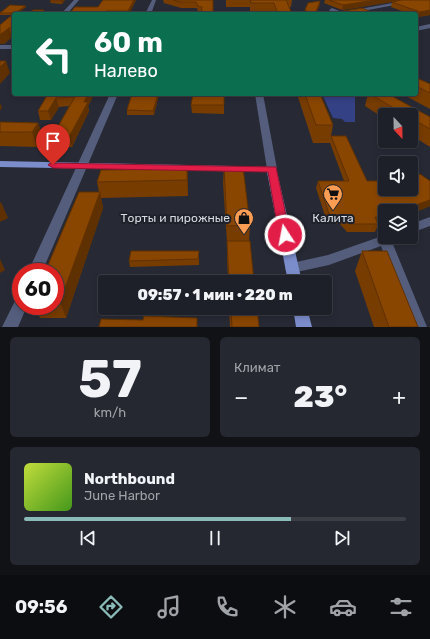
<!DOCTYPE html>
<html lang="ru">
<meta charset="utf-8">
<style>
:root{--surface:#1d2028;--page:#252830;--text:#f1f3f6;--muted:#a0a3a8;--line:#3b3e45;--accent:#8bbbb9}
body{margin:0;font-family:Rubik,sans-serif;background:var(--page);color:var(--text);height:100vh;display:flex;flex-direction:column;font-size:15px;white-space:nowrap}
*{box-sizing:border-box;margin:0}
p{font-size:13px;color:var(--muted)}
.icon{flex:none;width:22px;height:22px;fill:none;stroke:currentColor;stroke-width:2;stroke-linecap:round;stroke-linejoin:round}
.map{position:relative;height:327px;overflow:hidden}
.sheet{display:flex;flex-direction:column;gap:10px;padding:10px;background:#101216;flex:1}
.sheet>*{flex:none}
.hud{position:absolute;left:12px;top:12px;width:406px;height:84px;border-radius:4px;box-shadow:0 2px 6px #0003,0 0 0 1px var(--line);background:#0b6e4f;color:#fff;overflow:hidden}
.needle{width:26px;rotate:158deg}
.buttons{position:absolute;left:378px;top:108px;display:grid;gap:8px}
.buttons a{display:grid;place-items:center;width:40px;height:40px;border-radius:4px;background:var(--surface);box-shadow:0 2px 6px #0003,0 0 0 1px var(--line);font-size:20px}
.speed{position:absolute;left:12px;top:263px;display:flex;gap:8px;font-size:20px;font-weight:700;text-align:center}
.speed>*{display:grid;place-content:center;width:52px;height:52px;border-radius:50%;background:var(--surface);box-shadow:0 2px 6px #0003,0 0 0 1px var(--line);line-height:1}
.speed .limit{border:6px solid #d22;background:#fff;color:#111}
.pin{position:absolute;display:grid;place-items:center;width:34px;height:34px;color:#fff;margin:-41px -17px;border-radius:50% 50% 50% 0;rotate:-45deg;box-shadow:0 0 4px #0007}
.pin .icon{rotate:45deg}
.me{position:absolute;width:44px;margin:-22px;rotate:349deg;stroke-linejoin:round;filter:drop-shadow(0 0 3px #0008)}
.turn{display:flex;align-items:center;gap:14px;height:84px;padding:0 16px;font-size:18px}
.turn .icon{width:52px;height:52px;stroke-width:2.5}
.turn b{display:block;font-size:28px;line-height:34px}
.big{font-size:30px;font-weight:800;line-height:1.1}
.sheet .widget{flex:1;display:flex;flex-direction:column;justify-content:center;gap:6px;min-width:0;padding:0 14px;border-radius:6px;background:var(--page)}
.sheet .dial{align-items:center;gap:0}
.dial b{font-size:52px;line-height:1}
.song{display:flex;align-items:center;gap:12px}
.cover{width:48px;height:48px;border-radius:6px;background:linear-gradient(135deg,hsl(70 70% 55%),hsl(100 70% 35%))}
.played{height:4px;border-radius:2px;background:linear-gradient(90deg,var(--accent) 70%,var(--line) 70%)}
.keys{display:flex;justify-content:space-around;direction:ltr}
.heat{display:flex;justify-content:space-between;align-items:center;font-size:22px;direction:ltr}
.sheet .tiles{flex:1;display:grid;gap:10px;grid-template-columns:1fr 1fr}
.widget:last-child{grid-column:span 2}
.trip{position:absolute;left:98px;top:275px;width:234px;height:40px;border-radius:4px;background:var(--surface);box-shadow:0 2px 6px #0003,0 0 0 1px var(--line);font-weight:800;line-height:40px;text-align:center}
.menu{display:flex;height:64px;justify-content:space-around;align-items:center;background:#0c0d10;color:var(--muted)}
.menu .icon{width:28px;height:28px}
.menu .active{color:var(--accent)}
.menu b{font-size:18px;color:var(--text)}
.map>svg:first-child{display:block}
.green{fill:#344185}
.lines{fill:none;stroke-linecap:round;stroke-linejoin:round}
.minor{fill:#545d7c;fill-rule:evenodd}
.major{fill:#7c8dcc;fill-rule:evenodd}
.wall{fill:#763c00}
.shaded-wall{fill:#603100}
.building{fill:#894600;stroke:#603100}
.route{fill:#e11d48;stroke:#92132f}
.labels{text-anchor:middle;stroke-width:4;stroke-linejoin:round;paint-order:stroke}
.poi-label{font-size:12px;fill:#d9dbe2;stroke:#1e212a;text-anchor:end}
</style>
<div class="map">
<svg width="430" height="327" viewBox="0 0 430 327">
<rect width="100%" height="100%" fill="#272a35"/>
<!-- green -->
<path class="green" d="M322 94H357L355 98V122H345L342 119 333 118Z"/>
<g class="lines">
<!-- minor -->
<path class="minor" d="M74 0H79L67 14H61Z
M152 0H156L151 14H145Z
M398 2 400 4 352 13 349 11Z
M332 8 344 13 345 14C339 14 334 14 329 10Z
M430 24V28L416 31V27Z
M0 45H14V49H0Z
M110 94H118L42 272H28Z
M255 94H263L277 169 272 172 267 169Z
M430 217V226L411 233V224Z
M385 235V237H399L397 240 392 242 427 327H411L381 246 329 265 292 273 287 272 285 268 287 264 292 263 328 255Z
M21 297V306H27L18 327H2L16 299Z"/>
<!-- major -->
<path class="major" d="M0 161 276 167 302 282H288L267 172 0 167Z
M293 308H307L312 327H296Z"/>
</g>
<!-- wall -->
<path class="wall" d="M65 0 62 4 51 3 50 1Z
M136 0 129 14H69L98 7Z
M163 0H213L201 13 198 12 197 8H181L164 3Z
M226 0H292L291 7H289L292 14H274L273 12H250V7H226Z
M325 0H430V15L418 17 416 16V14H410L391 7 392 2 397 1 342 10 324 3Z
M320 4 316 14H304L305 10Z
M26 7 17 14H14V37H12L4 44 12 15H0V13Z
M416 80 430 84V109L404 95V94H416Z
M45 94H93V96L88 106 89 111 72 147H54L52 137 69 106 59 107 51 120H40L38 111 46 98Z
M132 94H159L154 115H127V110Z
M224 94V114L192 113 191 105Z
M297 94H320L333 125 331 136 367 181 383 187 430 206 411 214V211H385V225H378L375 232H347L340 224 327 222 316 188 318 181H344L330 143H313Z
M368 94H388L430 117V147L411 135V115H385V119L365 106Z
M0 122 38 123 43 137 37 147 0 146Z
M224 167 250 225 249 241 254 282H228L227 257V242L223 183Z
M187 169 188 184V196L101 198 103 208 66 318H40L35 306H55V272L99 192 97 182Z
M362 251 418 327H374L355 271Z
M199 257V265L130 267 129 261Z
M229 308H257L259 327H230Z"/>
<!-- shaded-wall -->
<path class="shaded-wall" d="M62 0H65L62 4 61 1Z
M134 0H136L129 14 128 11Z
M376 0H399V1L342 10 343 5Z
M320 1V4L316 14H315Z
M26 6V7L17 14H15V13Z
M44 10 45 14H40Z
M430 10V15L418 17 420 12Z
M9 28 12 37 4 44H0V35Z
M6 61 10 73 0 84V67Z
M88 94H93V96L88 106 89 111 72 147 69 137Z
M158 94H159L154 115 153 111Z
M56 98 59 107 51 120 48 111Z
M0 103 2 108 0 110Z
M38 123 43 137 37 147 32 132Z
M187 169 188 184V196L187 180Z
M100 192 103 208 66 318 60 302Z
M430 200V206L411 214V211H408L410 207Z
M1 202 8 218 0 222V203Z
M0 259 5 270 0 273Z"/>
<!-- building -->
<path class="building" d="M51 0H62L61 1H50Z
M103 0H134L128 11H106L105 13H100L99 14H69L75 7H98Z
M173 0H213V14H201L202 7 198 6 196 2H180Z
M250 0H286L292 14H278L274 3H251Z
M329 0H376L343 5Z
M402 0H430V10L420 12 392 2Z
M320 1 315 14H312L305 10 308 3Z
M10 5 26 6 15 13H0Z
M362 8 376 14H326Z
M33 10H44L40 14H28Z
M12 15H14V28H9L1 34 0 35V25Z
M0 61H6L0 67Z
M419 79 430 84V93L416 86V80Z
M48 94H88L84 102H88L69 137H52L75 97 56 98 48 111H38Z
M132 94H158L153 111 127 110Z
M193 94H224V105H191Z
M305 94H320L333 125H316Z
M370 94H388L430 117V129L411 118V115H406Z
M0 122 38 123 32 132H0Z
M331 136H346L367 181H380L383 187 385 186V189H411V177L420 174 430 181V200L410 207 388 208V211H385V217H375L378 224H349L342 216 329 214 318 181H349Z
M224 167H243L250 225 227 226Z
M187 169V180L97 182 101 170Z
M79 192H100L60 302H55V272H45Z
M227 241H250L254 282H229Z
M131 251H199L198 259 129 261Z
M362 251H387L418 327H389Z
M231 308H257L259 327H232Z
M144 316 197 318V327H99L101 319 143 320Z"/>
<!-- route -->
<path class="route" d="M50 163 276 167 290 235 289 238 285 239 281 238 279 235 268 172 53 168 48 165Z"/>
<!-- icons -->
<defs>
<g id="supermarket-pin" transform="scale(1)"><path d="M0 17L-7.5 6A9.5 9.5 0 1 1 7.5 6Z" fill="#fc9d53" stroke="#1e212a"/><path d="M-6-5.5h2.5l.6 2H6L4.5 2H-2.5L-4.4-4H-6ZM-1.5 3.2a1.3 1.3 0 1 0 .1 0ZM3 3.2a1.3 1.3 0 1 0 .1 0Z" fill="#111"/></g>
<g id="shop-pin" transform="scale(1)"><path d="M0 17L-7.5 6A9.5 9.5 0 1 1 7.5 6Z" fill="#fc9d53" stroke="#1e212a"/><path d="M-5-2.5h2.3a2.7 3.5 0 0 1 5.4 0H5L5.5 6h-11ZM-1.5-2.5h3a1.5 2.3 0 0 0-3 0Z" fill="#111"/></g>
</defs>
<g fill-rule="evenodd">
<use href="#supermarket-pin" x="333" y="194"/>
<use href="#shop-pin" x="244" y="218"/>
</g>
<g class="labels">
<!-- poi labels -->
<g class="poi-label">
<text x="230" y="222">Торты и пирожные</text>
<text x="333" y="222" text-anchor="middle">Калита</text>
</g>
</g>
</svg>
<div class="buttons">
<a><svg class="needle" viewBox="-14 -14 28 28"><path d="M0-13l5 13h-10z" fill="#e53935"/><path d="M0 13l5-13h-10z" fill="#a0a3a8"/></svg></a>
<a><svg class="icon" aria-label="sound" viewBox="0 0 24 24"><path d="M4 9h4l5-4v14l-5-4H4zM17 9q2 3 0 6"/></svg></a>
<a><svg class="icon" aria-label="layers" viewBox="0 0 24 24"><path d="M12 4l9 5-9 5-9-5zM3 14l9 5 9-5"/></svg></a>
</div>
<div class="speed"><div class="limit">60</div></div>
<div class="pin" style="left:53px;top:165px;background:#d93025"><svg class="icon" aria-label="arrive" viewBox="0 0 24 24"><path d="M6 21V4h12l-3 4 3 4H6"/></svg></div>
<svg class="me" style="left:285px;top:235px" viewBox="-20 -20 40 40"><circle r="17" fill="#e11d48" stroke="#fff" stroke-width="3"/><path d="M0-11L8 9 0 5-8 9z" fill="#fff"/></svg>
<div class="trip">09:57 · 1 мин · 220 m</div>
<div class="hud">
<div class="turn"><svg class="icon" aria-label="left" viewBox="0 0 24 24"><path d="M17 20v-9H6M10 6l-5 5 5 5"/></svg><div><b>60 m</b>Налево</div></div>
</div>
</div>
<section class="sheet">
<div class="tiles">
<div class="widget dial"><b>57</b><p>km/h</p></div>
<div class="widget"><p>Климат</p>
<div class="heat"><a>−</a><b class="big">23°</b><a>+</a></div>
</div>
<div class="widget">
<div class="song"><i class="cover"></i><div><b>Northbound</b><p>June Harbor</p></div></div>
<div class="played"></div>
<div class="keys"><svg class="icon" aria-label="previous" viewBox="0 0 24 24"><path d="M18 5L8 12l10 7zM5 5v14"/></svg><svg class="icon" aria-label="pause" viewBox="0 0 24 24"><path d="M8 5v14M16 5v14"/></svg><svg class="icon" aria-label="next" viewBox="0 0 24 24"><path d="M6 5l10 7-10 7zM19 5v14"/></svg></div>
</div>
</div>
</section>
<nav class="menu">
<b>09:56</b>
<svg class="icon active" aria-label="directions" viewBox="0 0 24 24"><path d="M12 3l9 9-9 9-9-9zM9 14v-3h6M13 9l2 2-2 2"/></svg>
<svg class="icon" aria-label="music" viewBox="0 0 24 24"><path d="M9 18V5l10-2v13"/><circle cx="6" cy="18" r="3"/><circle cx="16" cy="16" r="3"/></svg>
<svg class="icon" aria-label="phone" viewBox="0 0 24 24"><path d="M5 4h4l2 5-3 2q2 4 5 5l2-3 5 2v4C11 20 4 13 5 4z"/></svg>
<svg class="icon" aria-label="climate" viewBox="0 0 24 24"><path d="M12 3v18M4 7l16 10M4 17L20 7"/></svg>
<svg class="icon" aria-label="car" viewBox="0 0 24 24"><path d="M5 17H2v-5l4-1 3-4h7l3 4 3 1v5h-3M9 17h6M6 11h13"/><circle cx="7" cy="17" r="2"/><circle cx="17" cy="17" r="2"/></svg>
<svg class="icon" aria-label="filters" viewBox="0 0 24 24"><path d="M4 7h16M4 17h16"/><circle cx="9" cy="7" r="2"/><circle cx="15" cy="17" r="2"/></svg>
</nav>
